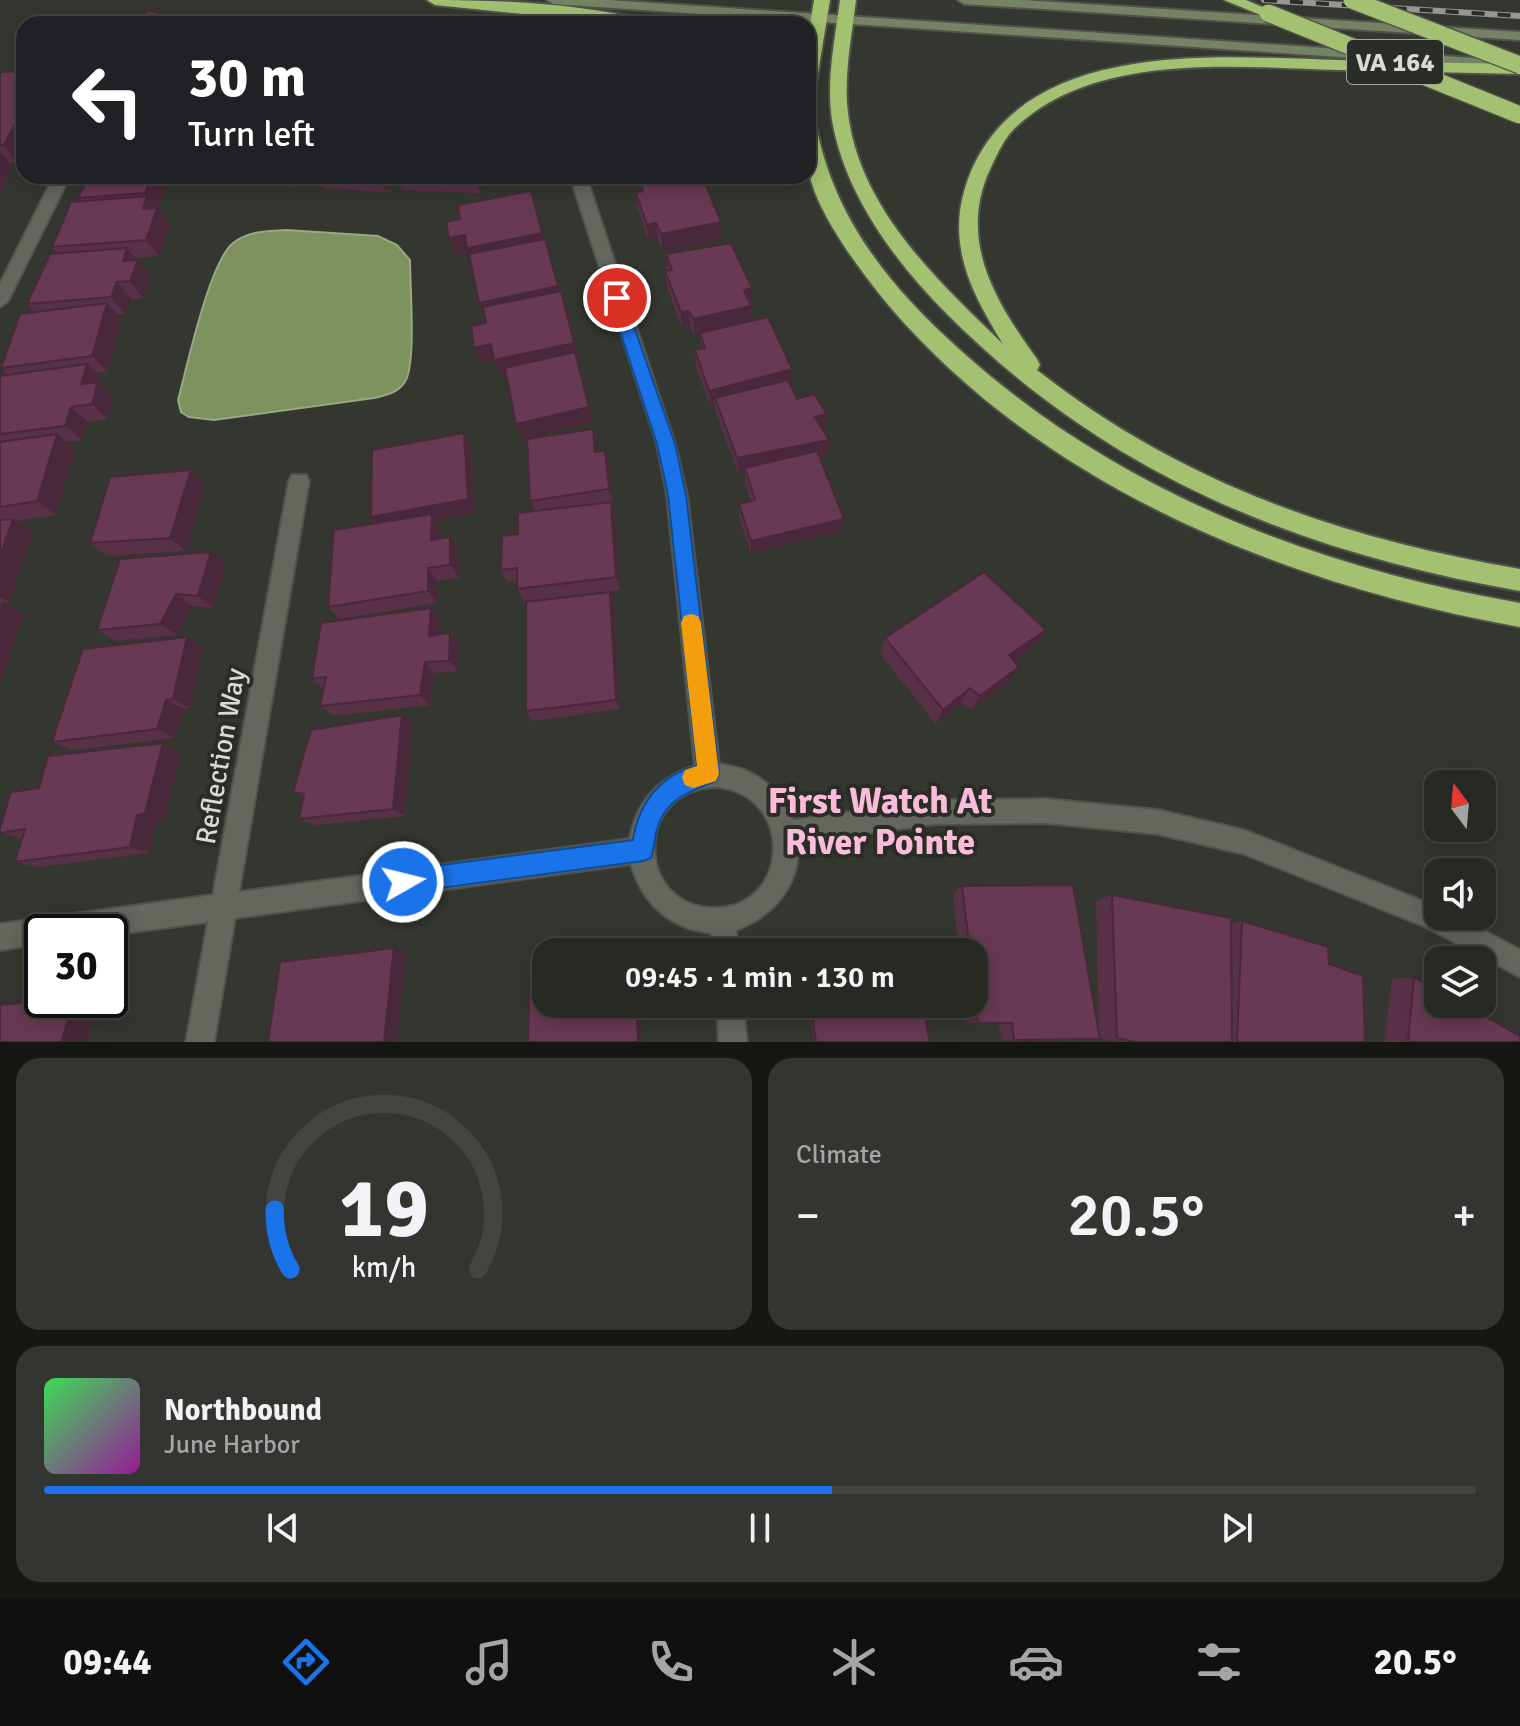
<!DOCTYPE html>
<meta charset="utf-8">
<style>
:root{--surface:#272923;--page:#333530;--text:#f1f3f6;--muted:#a4a6a6;--line:#434541;--accent:#1a73e8}
body{margin:0;font-family:Signika,sans-serif;background:var(--page);color:var(--text);height:100vh;display:flex;flex-direction:column;font-size:30px;white-space:nowrap}
*{box-sizing:border-box;margin:0}
p{font-size:26px;color:var(--muted)}
.icon{flex:none;width:44px;height:44px;fill:none;stroke:currentColor;stroke-width:2;stroke-linecap:round;stroke-linejoin:round}
.map{position:relative;height:1042px;overflow:hidden}
.details{display:flex;flex-direction:column;gap:16px;padding:16px;background:#151713;flex:1}
.details>*{flex:none}
.hud{position:absolute;left:16px;top:16px;width:800px;height:168px;border-radius:24px;box-shadow:0 4px 20px #0003,0 0 0 2px var(--line);background:#202124;color:#fff;overflow:hidden}
.needle{width:52px;rotate:344deg}
.buttons{position:absolute;left:1424px;top:770px;display:grid;gap:16px}
.buttons a{display:grid;place-items:center;width:72px;height:72px;border-radius:16px;background:var(--surface);box-shadow:0 4px 20px #0003,0 0 0 2px var(--line);font-size:40px}
.speed{position:absolute;left:24px;top:914px;display:flex;gap:16px;font-size:40px;font-weight:700;text-align:center}
.speed>*{display:grid;place-content:center;width:104px;height:104px;border-radius:50%;background:var(--surface);box-shadow:0 4px 20px #0003,0 0 0 2px var(--line);line-height:1}
.speed .limit{border:4px solid #111;border-radius:12px;background:#fff;color:#111}
.pin{position:absolute;display:grid;place-items:center;width:68px;height:68px;color:#fff;margin:-34px;border:4px solid #fff;border-radius:50%;box-shadow:0 2px 8px #0007}
.me{position:absolute;width:88px;margin:-44px;rotate:82deg;stroke-linejoin:round;filter:drop-shadow(0 0 6px #0008)}
.turn{display:flex;align-items:center;gap:28px;height:168px;padding:0 40px;font-size:36px}
.turn .icon{width:104px;height:104px;stroke-width:2.5}
.turn b{display:block;font-size:56px;line-height:68px}
.big{font-size:60px;font-weight:600;line-height:1.1}
.details .card{flex:1;display:flex;flex-direction:column;justify-content:center;gap:12px;min-width:0;padding:0 28px;border-radius:24px;background:var(--page)}
.details .dial{align-items:center;gap:0}
.dial svg{height:208px;overflow:visible;fill:none;stroke:var(--line);stroke-width:7;stroke-linecap:round;text-anchor:middle}
.dial text{fill:var(--text);stroke:none}
.song{display:flex;align-items:center;gap:24px}
.cover{width:96px;height:96px;border-radius:12px;background:linear-gradient(135deg,hsl(130 70% 55%),hsl(300 70% 35%))}
.played{height:8px;border-radius:4px;background:linear-gradient(90deg,var(--accent) 55%,var(--line) 55%)}
.keys{display:flex;justify-content:space-around;direction:ltr}
.heat{display:flex;justify-content:space-between;align-items:center;font-size:44px;direction:ltr}
.details .tiles{flex:1;display:grid;gap:16px;grid-template-columns:1fr 1fr}
.card:last-child{grid-column:span 2}
.trip{position:absolute;left:532px;top:938px;width:456px;height:80px;border-radius:24px;background:var(--surface);box-shadow:0 4px 20px #0003,0 0 0 2px var(--line);font-weight:600;line-height:80px;text-align:center}
.tab-bar{display:flex;height:128px;justify-content:space-around;align-items:center;background:#10100e;color:var(--muted)}
.tab-bar .icon{width:56px;height:56px}
.tab-bar .current{color:var(--accent)}
.tab-bar b{font-size:36px;color:var(--text)}
.map>svg:first-child{display:block}
.water{fill:#7e915e;stroke:#99a782;stroke-width:2}
.lines{fill:none;stroke-linecap:round;stroke-linejoin:round}
.street-casing{stroke:#50534c;stroke-width:4}
.secondary-casing{stroke:#50534c;stroke-width:4}
.highway-casing{stroke:#50534c;stroke-width:4}
.street{fill:#63675e;fill-rule:evenodd}
.secondary{fill:#768264;fill-rule:evenodd}
.highway{fill:#a4c171;fill-rule:evenodd}
.rail-casing{stroke:#959791;stroke-width:6}
.rail{stroke:#2a2d25;stroke-width:4;stroke-dasharray:13;stroke-linecap:butt}
.highway-bridge-casing{stroke:#50534c;stroke-width:20;stroke-linecap:butt}
.highway-bridge{stroke:#a4c171;stroke-width:17}
.wall{fill:#593147}
.shaded-wall{fill:#492839}
.building{fill:#683952;stroke:#492839;stroke-width:2}
.route{fill:#1a73e8;stroke:#114b97;stroke-width:2}
.slow{fill:#f59e0b}
.labels{text-anchor:middle;stroke-width:8;stroke-linejoin:round;paint-order:stroke}
.shield{fill:#2a2d25;stroke:#a4a6a0;stroke-width:2}
.shield-label{font-size:26px;font-weight:bold;fill:#d8dad5}
.street-label{font-size:28px;fill:#d8dad5;stroke:#2a2d25}
.near-neighbourhood-label{font-size:36px;font-weight:bold;fill:#fabcda;stroke:#2a2d25}
</style>
<div class="map">
<svg width="1520" height="1042" viewBox="0 0 1520 1042">
<rect width="100%" height="100%" fill="#34372f"/>
<!-- water -->
<path class="water" d="M286 230 378 236 397 245 410 260C410 287 416 358 406 380 399 393 386 395 374 398L214 420 189 417 181 412 178 400C187 367 209 263 233 243 249 231 267 231 286 230Z"/>
<g class="lines">
<!-- street casing -->
<g class="street-casing">
<path id="street" d="M54 176H70L8 301 0 307V284Z
M570 176H586L675 444 687 495 719 764C754 768 779 787 793 820L935 800 1046 799 1158 810 1244 830 1438 907V916H1457L1520 950V977L1428 928 1349 896 1244 854 1158 834 1046 823 935 824 798 843C800 885 774 916 736 930L738 952H712L711 933C670 929 642 903 631 864L235 918 214 1042H186L208 922 110 935V932H42V944L0 950V924L213 895 289 481 292 475H306L309 481 239 892 630 839C636 802 659 778 695 766L667 495 657 444ZM714 787C795 791 792 908 714 908 636 907 633 791 714 787Z
M717 1004H743L747 1042H719Z"/>
</g>
<!-- secondary casing -->
<g class="secondary-casing">
<path id="secondary" d="M547 0H609L1518 61 1520 69 553 4Z
M958 0H1023L1520 32V40L964 4Z"/>
</g>
<!-- highway casing -->
<g class="highway-casing">
<path id="highway" d="M427 0C501 0 578 3 650 21L653 24H621L435 5Z
M814 0H830L816 85 808 90V37Z
M840 0H856C852 34 845 69 847 103 854 204 936 279 1003 344 967 286 943 236 972 169 1030 38 1220 57 1338 60 1399 62 1459 63 1520 64V74C1459 73 1399 71 1338 70 1236 67 1094 51 1014 129 1002 141 994 161 987 176 960 245 997 304 1037 359L1040 365 1037 370C1182 484 1341 538 1520 569V591C1299 552 1109 476 948 315 895 262 845 195 832 120 826 80 835 39 840 0Z
M1224 0H1246L1276 13 1273 16H1263Z
M808 125 817 130C836 221 891 288 959 349 1115 491 1314 567 1520 603V627C1289 585 1047 490 890 307 862 273 814 211 808 167 806 153 808 138 808 125Z"/>
</g>
<!-- street -->
<use href="#street" class="street"/>
<!-- secondary -->
<use href="#secondary" class="secondary"/>
<!-- highway -->
<use href="#highway" class="highway"/>
<!-- rail casing -->
<g class="rail-casing">
<path id="rail" d="M1264 0 1520 16"/>
</g>
<!-- rail -->
<use href="#rail" class="rail"/>
<!-- highway-bridge casing -->
<g class="highway-bridge-casing">
<path id="highway-bridge" d="M1352 0 1520 65
M1268 13 1520 115"/>
</g>
<!-- highway-bridge -->
<use href="#highway-bridge" class="highway-bridge"/>
</g>
<!-- wall -->
<path class="wall" d="M24 71V151L18 162 10 163 12 165 0 196V72Z
M89 176H169L158 208 170 225 159 256 136 258 151 276 143 298 131 299 125 314H117L121 319 107 371 95 373 102 380 101 385 113 397 108 419 88 422 82 440 67 442 75 449 56 515 16 521 33 532 9 602 3 603 23 614 0 684V376L8 375 1 368 35 312 27 304 57 253 52 247 80 202 78 198Z
M204 176H259L256 180 236 178 230 186 208 182Z
M264 176H394L386 192 324 188 320 179 318 182 299 181 295 187 272 185 267 176Z
M396 176H487L480 193 402 190Z
M623 176H692L722 239 663 251 658 240 649 242 638 210 636 193 641 191V186L629 189Z
M666 254 752 288V305H750L751 321 791 384 797 399 827 414 825 429 823 430 828 455 819 456 841 532 751 554 739 517V504L751 501 745 482V471L738 473 716 413 715 405 710 406 696 366 695 350 702 349 700 334 695 335 690 327 682 328 667 287 665 271 668 270Z
M593 429 598 452 609 465 613 503H611L615 516 620 590 524 601 517 589V581L508 582 501 570 518 534 535 511 530 501Z
M471 448 475 513 436 520 440 528V539L450 537 458 550 459 578 437 581V603L340 619 328 607 376 523 371 517Z
M191 470 205 484 186 551 107 556 90 543Z
M226 565 213 608 192 606 177 635 116 641 97 630Z
M610 592 614 604 620 709 533 721 526 711Z
M440 619 439 634 450 633 459 644 458 671 435 673 430 705 334 716 320 706 324 689 312 679Z
M1046 630 1034 647 1014 660 1009 682 971 710 961 702 936 724 880 654 885 638Z
M203 648 190 708 184 709 175 738 73 750 52 742Z
M402 715 413 725 405 816 314 825 299 819 304 798 293 792Z
M181 752 164 820 157 822 150 853 39 867 15 862 22 839 0 833 39 788Z
M962 886 1099 1036 1096 901 1112 895 1231 924 1242 921 1329 964 1365 1042H1119L1099 1038 1001 1040 999 1024 967 1023 965 1004H974V952H959L953 893Z
M1414 977 1520 1042H1384L1392 979Z
M809 1004H922L930 1042H814Z"/>
<!-- shaded-wall -->
<path class="shaded-wall" d="M195 18 199 24H189Z
M24 107V151L18 162 4 145Z
M0 151 12 165 0 196Z
M151 176H169L158 208 170 225 159 256 146 240 143 209 147 197 145 193Z
M224 176H235L236 178 230 186Z
M289 176H297L299 181 295 187Z
M379 176H394L386 192Z
M474 176H487L480 193Z
M627 176H688L640 180 641 186 629 189Z
M721 222 722 239 663 251 661 234Z
M656 223 658 240 649 242 647 225Z
M542 233 547 250 474 265 469 252 455 255 449 238 465 235Z
M127 248 151 276 143 298 130 281 123 261Z
M117 282 131 299 125 314 111 297Z
M558 286 563 302 485 319 479 303Z
M752 288V305L744 307V290Z
M561 291 579 359H577L593 422 522 439 516 424 577 359 500 376 494 361 481 363 474 348Z
M107 303 121 319 107 371 92 356Z
M751 306V322L695 335 693 319Z
M689 311 690 327 682 328 681 312Z
M87 364 102 380 101 385 113 397 108 419 92 404 81 384Z
M792 369 791 384 715 398V405L710 406 709 391Z
M71 407 88 422 82 440 65 426Z
M827 414 825 429 813 432 815 417Z
M593 429 597 444 599 466 595 452Z
M464 433 471 448 475 513 436 520 440 528V553L381 530 371 517Z
M57 434 75 449 56 515 37 501Z
M829 440 828 455 746 471 745 468V471L738 473 737 458Z
M605 451 609 465 613 503 609 489Z
M191 470 205 484 186 551 170 538Z
M611 502 615 516 620 590 616 577Z
M13 519 33 532 9 602 0 597V556Z
M844 519 841 532 751 554V541Z
M450 537 458 550 459 578 450 565Z
M211 552 226 565 213 608 198 596Z
M428 568 437 581V603L428 591Z
M610 592 614 604 620 709 616 700Z
M176 594 192 606 177 635 160 624Z
M2 602 23 614 0 684V609Z
M431 608 440 619 438 647 429 636Z
M1046 630 1034 647 999 670 1009 655Z
M450 633 459 644 458 671 449 661Z
M187 637 203 648 190 708 173 699Z
M425 662 435 673 430 705 420 695Z
M1019 667 1009 682 971 710 980 696Z
M970 688 961 702 936 724 943 710Z
M166 700 184 709 175 738 157 729Z
M402 715 413 725 405 816 393 809Z
M163 743 181 752 164 820 157 822 150 853 130 847 137 815Z
M394 948 406 951 397 1042H384Z
M75 1000H99L86 1042H61Z
M636 1004H640L642 1042H638Z"/>
<!-- building -->
<path class="building" d="M147 11 195 18 189 24H133Z
M87 17 92 24H65Z
M209 21 241 24H206Z
M24 71V107L4 145H0V72Z
M89 176H151L145 193 78 198Z
M658 176H692L696 185 705 183 721 222 661 234 656 223 647 225 636 193 643 191 640 180Z
M531 191 542 233 467 248 465 235 449 238 446 222 460 219 458 205Z
M147 196 143 209 157 208 146 240 52 247 71 202Z
M545 239 558 286 479 303 469 254Z
M731 243 752 288 744 290 751 306 693 319 689 311 681 312 665 271 672 270 666 254Z
M127 248 123 261 138 260 130 281 117 282 111 297 27 304 50 254Z
M561 291 574 343 494 360 491 344 474 348 471 326 486 323 483 307Z
M107 303 92 356 1 368 20 314Z
M768 317 792 369 709 391 695 350 705 348 700 333Z
M575 352 589 407 516 424 505 368Z
M87 364 81 384 98 382 92 404 71 407 65 426 0 434V376Z
M788 380 797 399 814 394 827 414 815 417 829 440 737 458 715 398Z
M593 429 595 452 605 451 609 489 530 501 527 439Z
M464 433 468 499 371 517 372 450Z
M57 434 37 501 0 507V442Z
M817 451 844 519 751 541 739 504 755 500 745 468Z
M191 470 170 538 90 543 110 477Z
M611 502 616 577 517 589V568L501 570 502 536 518 534V513Z
M432 514 431 540 450 537V565L428 568V591L328 607 334 530Z
M13 519 0 556V520Z
M211 552 198 596 176 594 160 624 97 630 120 559Z
M984 572 1046 630 1009 655 1019 667 980 696 970 688 943 710 885 638Z
M610 592 616 700 526 711V602Z
M431 608 429 636 450 633 449 661 425 662 420 695 320 706 326 677 312 679 321 623Z
M187 637 173 699 166 700 157 729 52 742 83 649Z
M402 715 393 809 299 819 304 794 293 792 311 730Z
M163 743 145 813 137 815 130 847 15 862 25 829 0 833V828L11 792 39 788 48 756Z
M1073 885 1100 1039 1014 1040 1012 1023H978L974 991V952H970L962 886Z
M1112 895 1231 918 1232 1042H1135L1117 1038Z
M1242 921 1328 947 1329 964 1363 976 1365 1042H1237Z
M910 939 912 952H828Z
M394 948 384 1042H268L280 962Z
M1414 977 1438 990V1004H1463L1520 1036V1042H1408Z
M546 995V1004H636L638 1042H528L529 997Z
M53 1000H75L61 1042H0V1005Z
M811 1004H922L930 1042H816Z"/>
<!-- route -->
<path class="route" d="M617 292 624 298 675 444 686 495 719 774 716 781C691 791 667 798 658 826 654 837 655 847 651 858L643 861 403 893 395 890 392 882 395 874 403 870 633 840C638 804 661 774 697 766L668 495 657 444 609 298Z"/>
<!-- slow -->
<path class="slow" d="M691 614 698 616 701 623 719 774 716 781 693 788 685 785 682 777 685 770 697 766 681 623 684 616Z"/>
<g class="labels">
<!-- shield labels -->
<rect class="shield" x="1347" y="40" width="96" height="44" rx="6"/>
<g class="shield-label">
<text x="1395" y="71">VA 164</text>
</g>
<!-- street labels -->
<g class="street-label">
<text transform="translate(220 756) rotate(-80)" y="10">Reflection Way</text>
</g>
<!-- near-neighbourhood labels -->
<g class="near-neighbourhood-label">
<text x="880" y="813">First Watch At<tspan x="880" dy="41">River Pointe</tspan></text>
</g>
</g>
</svg>
<div class="buttons">
<a><svg class="needle" viewBox="-14 -14 28 28"><path d="M0-13l5 13h-10z" fill="#e53935"/><path d="M0 13l5-13h-10z" fill="#a4a6a6"/></svg></a>
<a><svg class="icon" aria-label="sound" viewBox="0 0 24 24"><path d="M4 9h4l5-4v14l-5-4H4zM17 9q2 3 0 6"/></svg></a>
<a><svg class="icon" aria-label="layers" viewBox="0 0 24 24"><path d="M12 4l9 5-9 5-9-5zM3 14l9 5 9-5"/></svg></a>
</div>
<div class="speed"><div class="limit">30</div></div>
<div class="pin" style="left:617px;top:298px;background:#d93025"><svg class="icon" aria-label="arrive" viewBox="0 0 24 24"><path d="M6 21V4h12l-3 4 3 4H6"/></svg></div>
<svg class="me" style="left:403px;top:882px" viewBox="-20 -20 40 40"><circle r="17" fill="#1a73e8" stroke="#fff" stroke-width="3"/><path d="M0-11L8 9 0 5-8 9z" fill="#fff"/></svg>
<div class="trip">09:45 · 1 min · 130 m</div>
<div class="hud">
<div class="turn"><svg class="icon" aria-label="left" viewBox="0 0 24 24"><path d="M17 20v-9H6M10 6l-5 5 5 5"/></svg><div><b>30 m</b>Turn left</div></div>
</div>
</div>
<section class="details">
<div class="tiles">
<div class="card dial"><svg viewBox="0 0 100 80">
<path d="M14 69A42 42 0 1 1 86 69"/>
<path d="M14 69A42 42 0 0 1 8 46" stroke="#1a73e8"/>
<text x="50" y="56" font-size="32" font-weight="700">19</text>
<text x="50" y="72" font-size="11">km/h</text>
</svg></div>
<div class="card"><p>Climate</p>
<div class="heat"><a>−</a><b class="big">20.5°</b><a>+</a></div>
</div>
<div class="card">
<div class="song"><i class="cover"></i><div><b>Northbound</b><p>June Harbor</p></div></div>
<div class="played"></div>
<div class="keys"><svg class="icon" aria-label="previous" viewBox="0 0 24 24"><path d="M18 5L8 12l10 7zM5 5v14"/></svg><svg class="icon" aria-label="pause" viewBox="0 0 24 24"><path d="M8 5v14M16 5v14"/></svg><svg class="icon" aria-label="next" viewBox="0 0 24 24"><path d="M6 5l10 7-10 7zM19 5v14"/></svg></div>
</div>
</div>
</section>
<nav class="tab-bar">
<b>09:44</b>
<svg class="icon current" aria-label="directions" viewBox="0 0 24 24"><path d="M12 3l9 9-9 9-9-9zM9 14v-3h6M13 9l2 2-2 2"/></svg>
<svg class="icon" aria-label="music" viewBox="0 0 24 24"><path d="M9 18V5l10-2v13"/><circle cx="6" cy="18" r="3"/><circle cx="16" cy="16" r="3"/></svg>
<svg class="icon" aria-label="phone" viewBox="0 0 24 24"><path d="M5 4h4l2 5-3 2q2 4 5 5l2-3 5 2v4C11 20 4 13 5 4z"/></svg>
<svg class="icon" aria-label="climate" viewBox="0 0 24 24"><path d="M12 3v18M4 7l16 10M4 17L20 7"/></svg>
<svg class="icon" aria-label="car" viewBox="0 0 24 24"><path d="M5 17H2v-5l4-1 3-4h7l3 4 3 1v5h-3M9 17h6M6 11h13"/><circle cx="7" cy="17" r="2"/><circle cx="17" cy="17" r="2"/></svg>
<svg class="icon" aria-label="filters" viewBox="0 0 24 24"><path d="M4 7h16M4 17h16"/><circle cx="9" cy="7" r="2"/><circle cx="15" cy="17" r="2"/></svg>
<b>20.5°</b>
</nav>
